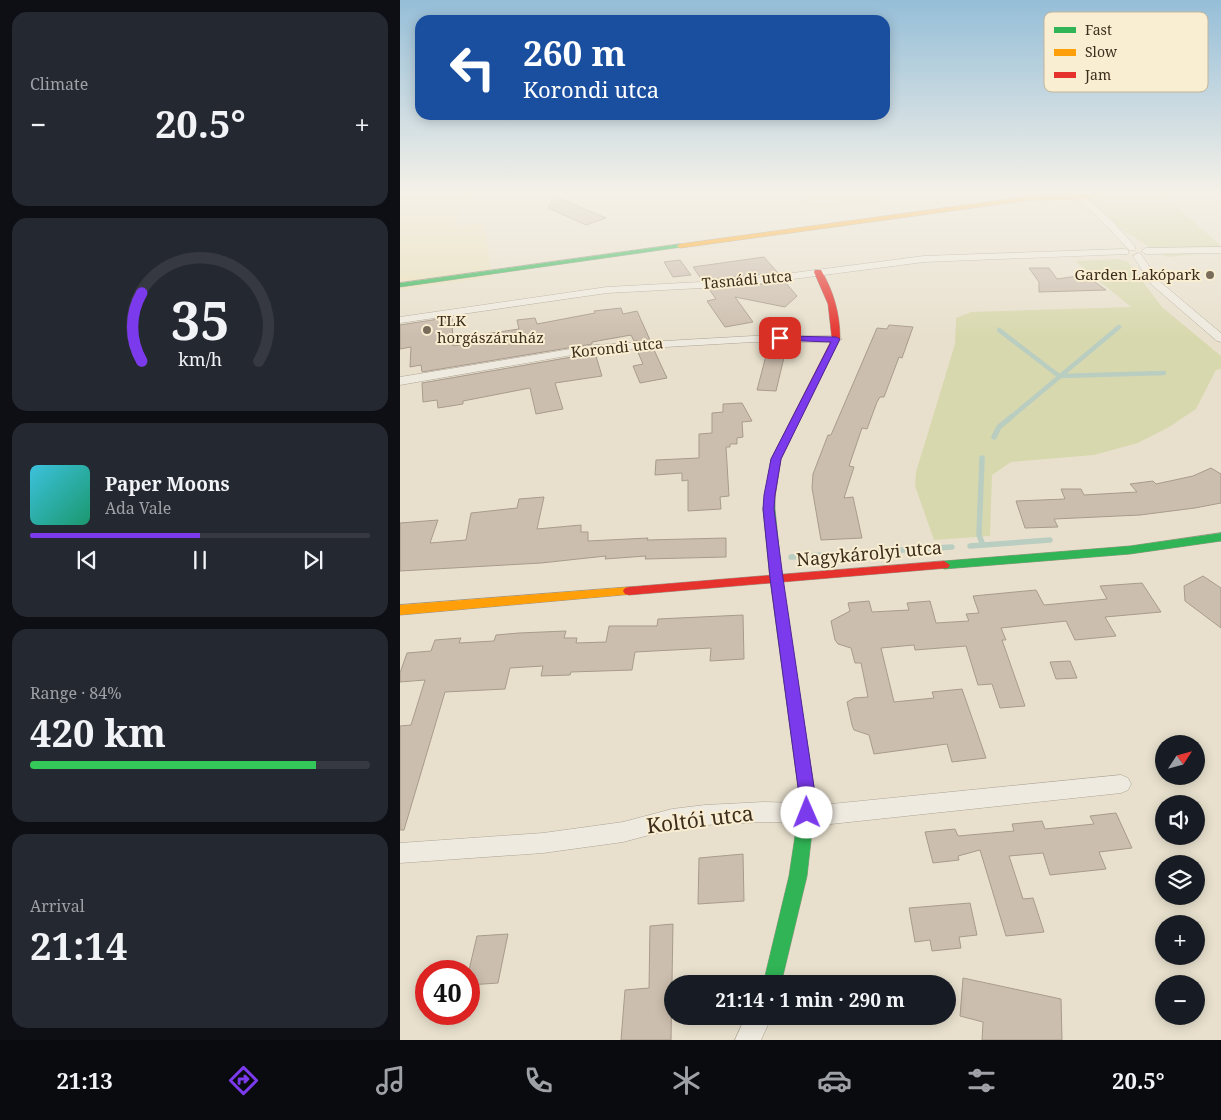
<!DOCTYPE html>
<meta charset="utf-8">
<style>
:root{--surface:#171b24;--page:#242831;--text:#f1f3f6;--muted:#9ea1a6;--line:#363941;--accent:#7c3aed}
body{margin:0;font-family:"Noto Serif",serif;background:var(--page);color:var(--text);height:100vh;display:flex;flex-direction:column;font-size:19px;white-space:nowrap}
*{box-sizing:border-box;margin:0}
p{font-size:16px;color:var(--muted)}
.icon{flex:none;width:28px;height:28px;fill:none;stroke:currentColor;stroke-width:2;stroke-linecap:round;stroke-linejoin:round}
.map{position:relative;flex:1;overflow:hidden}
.sheet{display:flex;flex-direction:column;gap:12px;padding:12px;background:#0d0f14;width:400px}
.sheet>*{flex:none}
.hud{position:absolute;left:15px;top:15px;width:475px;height:105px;border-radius:15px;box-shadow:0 2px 12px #0003;background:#1a4fa0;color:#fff;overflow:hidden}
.needle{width:32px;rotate:54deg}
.tools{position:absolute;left:755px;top:735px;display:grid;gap:10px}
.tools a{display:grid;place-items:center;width:50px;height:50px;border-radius:50%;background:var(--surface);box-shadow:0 2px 12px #0003;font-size:25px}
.speed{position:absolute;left:15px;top:960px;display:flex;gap:10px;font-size:25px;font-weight:700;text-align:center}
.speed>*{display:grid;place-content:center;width:65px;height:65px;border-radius:50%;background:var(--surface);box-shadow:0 2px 12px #0003;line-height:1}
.speed .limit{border:8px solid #d22;background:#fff;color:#111}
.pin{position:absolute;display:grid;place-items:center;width:42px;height:42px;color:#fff;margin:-21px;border-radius:10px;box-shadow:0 2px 8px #0006}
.me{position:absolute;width:55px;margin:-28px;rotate:359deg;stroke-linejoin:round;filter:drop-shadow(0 0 4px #0008)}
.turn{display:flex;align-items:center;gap:18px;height:105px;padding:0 25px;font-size:22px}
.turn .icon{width:65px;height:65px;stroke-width:2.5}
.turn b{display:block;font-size:35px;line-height:42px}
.big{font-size:38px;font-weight:700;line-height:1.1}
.sheet .card{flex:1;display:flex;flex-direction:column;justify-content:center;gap:8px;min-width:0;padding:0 18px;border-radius:15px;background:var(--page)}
.sheet .dial{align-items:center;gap:0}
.dial svg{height:130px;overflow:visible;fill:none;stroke:var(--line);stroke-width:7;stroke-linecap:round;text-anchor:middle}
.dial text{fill:var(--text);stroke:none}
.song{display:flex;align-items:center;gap:15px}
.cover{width:60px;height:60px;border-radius:8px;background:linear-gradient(135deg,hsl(190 70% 55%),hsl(160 70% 35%))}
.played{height:5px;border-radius:2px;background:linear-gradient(90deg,var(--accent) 50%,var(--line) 50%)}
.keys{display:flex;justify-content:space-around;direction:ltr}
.heat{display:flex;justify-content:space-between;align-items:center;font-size:28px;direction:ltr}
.charge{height:8px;border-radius:4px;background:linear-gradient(90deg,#34c759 84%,var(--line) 0)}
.trip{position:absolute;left:264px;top:975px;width:292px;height:50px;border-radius:25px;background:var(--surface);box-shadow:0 2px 12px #0003;font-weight:700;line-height:50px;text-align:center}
.dock{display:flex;height:80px;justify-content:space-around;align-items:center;background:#090b0e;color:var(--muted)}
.dock .icon{width:35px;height:35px}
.dock .active{color:var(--accent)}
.dock b{font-size:22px;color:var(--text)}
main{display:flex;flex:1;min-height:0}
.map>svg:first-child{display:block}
.farmland{fill:#e9e0bc}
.green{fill:#d8d8ae}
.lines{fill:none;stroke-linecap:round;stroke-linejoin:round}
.stream-far1{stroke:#b9cdc1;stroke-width:4.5}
.stream{stroke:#b9cdc1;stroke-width:5.5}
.building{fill:#ccbeae;stroke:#a99b8c}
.street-casing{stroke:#ada596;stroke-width:1}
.fast-casing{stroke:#9d9486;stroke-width:1}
.slow-casing{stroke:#9d9486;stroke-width:1}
.jam-casing{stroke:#9d9486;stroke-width:1}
.street{fill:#efeadf;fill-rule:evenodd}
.fast{fill:#30b455;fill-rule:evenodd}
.slow{fill:#ff9f0a;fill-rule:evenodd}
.jam{fill:#e5322d;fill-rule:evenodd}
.route{fill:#7c3aed;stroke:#51269a}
.poi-dot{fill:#796c5a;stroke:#f9eed2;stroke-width:2}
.labels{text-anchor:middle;stroke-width:4;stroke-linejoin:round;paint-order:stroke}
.far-poi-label{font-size:15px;fill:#3d2d1c;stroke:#f9eed2;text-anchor:end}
.far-street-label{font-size:15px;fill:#3d2d1c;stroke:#f9eed2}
.street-label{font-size:18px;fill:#3d2d1c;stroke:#f9eed2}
.near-street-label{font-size:21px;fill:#3d2d1c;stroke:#f9eed2}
.key{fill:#f9eed2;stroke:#c1b49b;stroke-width:1}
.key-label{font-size:14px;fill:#3d2d1c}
</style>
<main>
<section class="sheet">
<div class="card"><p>Climate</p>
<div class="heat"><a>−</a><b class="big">20.5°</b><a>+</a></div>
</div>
<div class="card dial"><svg viewBox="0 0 100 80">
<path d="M14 69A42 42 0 1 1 86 69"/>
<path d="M14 69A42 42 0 0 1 14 27" stroke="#7c3aed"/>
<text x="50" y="56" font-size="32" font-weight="700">35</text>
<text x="50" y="72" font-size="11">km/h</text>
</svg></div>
<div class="card">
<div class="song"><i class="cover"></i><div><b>Paper Moons</b><p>Ada Vale</p></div></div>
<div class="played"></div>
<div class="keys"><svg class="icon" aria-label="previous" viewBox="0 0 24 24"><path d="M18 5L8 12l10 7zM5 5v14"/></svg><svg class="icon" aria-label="pause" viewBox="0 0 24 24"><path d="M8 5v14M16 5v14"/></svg><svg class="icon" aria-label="next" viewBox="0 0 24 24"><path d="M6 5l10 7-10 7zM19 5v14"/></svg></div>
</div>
<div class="card"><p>Range · 84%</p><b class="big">420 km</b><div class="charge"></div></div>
<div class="card"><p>Arrival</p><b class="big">21:14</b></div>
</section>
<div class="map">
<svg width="821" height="1040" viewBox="0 0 821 1040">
<rect width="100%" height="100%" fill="#e8e0cd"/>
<!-- farmland -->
<path class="farmland" d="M0 192H97L66 198 54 226 84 223 92 277 0 290Z"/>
<!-- green -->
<path class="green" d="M454 192H470L481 201 413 210 402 199Z
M659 192H786L764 195 821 246V252L767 257Z
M718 259 728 262 762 307 821 356V369L816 370 796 409 769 427 738 443 694 455 611 462 592 475 590 536 534 540 515 486 516 472 555 344 556 318 571 312 731 307 675 261Z"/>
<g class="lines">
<!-- stream-far1 -->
<path class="stream-far1" d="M599 330 659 376 764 373
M610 418 719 327"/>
<!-- stream -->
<path class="stream" d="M594 437 599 427 611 417
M582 458 579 535 583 545
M570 546 650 540
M391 557 552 547"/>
</g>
<!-- building -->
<path class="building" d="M154 196 206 218 186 225 148 208Z
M364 257 378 273 302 280 293 267Z
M280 260 291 275 273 277 264 262Z
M629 268H649L657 279 685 275 706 290 639 292V282Z
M385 282 397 296 385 307 335 297 353 322 325 327 307 301 316 299 309 289Z
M221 308 223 314 237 311 250 340 234 341 231 335 192 342V344L22 372 21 365 10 367 11 347 0 349V325L52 317 53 346 86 340 85 334 119 329 117 320 135 318 137 324 195 313 194 311Z
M489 325 513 327 502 358 499 357 484 397H480L477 402 467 429 462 428 449 466 454 467 444 498 453 497 462 538 421 540 412 488 413 474 428 435H431L477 328 487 329Z
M237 350H254L267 378 240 383 233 366 243 364Z
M367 352 385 353 376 391 357 390Z
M195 353 202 376 155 383 163 409 136 414 130 388 63 401V404L38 408 37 400 23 402 22 383Z
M342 403 352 421 342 422 343 437 337 438V444H330V447H326L329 496 320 497 321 509 288 511V480L282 481V473L255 475 256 460 299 458V434L312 433V413L323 412V404Z
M811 468 821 474V503L795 508 740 515 654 519 658 527 625 528 616 501 665 499 661 489H681L684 495 737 492 730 484 753 481 756 484 793 476Z
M144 497 137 529 181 525V532H188V541L248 538 247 540 326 538V557L245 559 246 556 205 559 206 556 141 563 0 571V523L38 520 30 543 66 540 71 513 117 508 119 499Z
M803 576 821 588V628L785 601 784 586Z
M742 583 761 612 705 617 716 636 675 640 666 621 601 628 606 640H602L625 706 600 708 592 684 578 685 566 646 515 650 514 645 481 648 494 702 534 698 532 692 562 689 586 758 552 762 547 744 474 754 469 735 454 730 452 725 447 702 454 698 468 697 461 663H455L451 648 438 644 435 640 431 621 450 611 448 603 469 601 472 612 509 610 507 603 530 601 536 623 569 621 566 614 579 613 573 596 636 590 644 605 707 599 700 586Z
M343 615 344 659 310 661 311 648 235 652 232 670 171 672 170 675 141 676 143 666 110 668 105 689 45 692 4 830H0V726L11 725 25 680 0 682V673L7 653 31 651 35 640 61 638 59 643 94 641 96 635 119 633 166 631 164 638H177L176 643 206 642 209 626H257L258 619Z
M670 661 677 678 656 679 650 662Z
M716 813 732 848 699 852 706 869 650 875 643 853 609 856 623 899 633 898 644 932 606 936 580 850 558 856 559 860 533 863 525 832 555 829 558 836 614 831 612 824 642 821 645 829 694 824 690 816Z
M343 854 344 901 298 904 299 858Z
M570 903 577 935 559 937 561 948 532 951 530 940 515 942 509 908Z
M273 924 271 1040H221L225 990 249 988 250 926Z
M108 934 98 983 69 985V970L77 936Z
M563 978 661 999 662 1040H582L583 1022 560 1016Z"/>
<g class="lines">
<!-- street casing -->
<g class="street-casing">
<path id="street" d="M675 196C691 194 724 234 735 246V250H729L696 215 675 200Z
M821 247V253L746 254 741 251 746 248Z
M725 249 728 250V254L524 262 339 286 207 293 0 323V317L207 287 339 280 524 256Z
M738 253 741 254 759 281 821 333V342L817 341 752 285 733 256Z
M353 336H436L442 339 436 342H353L195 351 0 385V377L195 345Z
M721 775 728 778 731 784 728 790 721 793 431 824 364 822 305 825 272 829 223 842 143 853 0 863V843L143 833 223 822 272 809 305 805 364 802 431 804Z
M346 1016H372L361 1040H335Z"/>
</g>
<!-- fast casing -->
<g class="fast-casing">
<path id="fast" d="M280 244 283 246 282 247 0 287V283Z
M370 494 375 497V509L382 579 414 787 413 823 407 876 381 984H363L389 876 397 823 398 787 370 579 363 509 365 497Z
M821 533V541L730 554 544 569 538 565 544 561 730 546Z"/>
</g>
<!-- slow casing -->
<g class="slow-casing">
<path id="slow" d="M658 192 683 195 709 192 689 199 631 200 280 248 277 246 280 244 631 196 664 195Z
M229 587 233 588 235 591 233 594 0 615V605Z"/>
</g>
<!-- jam casing -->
<g class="jam-casing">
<path id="jam" d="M415 270H421C434 292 440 314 440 339L381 459 375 497 370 500 365 497 371 459 432 339 428 304 414 272Z
M544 561 550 565 548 568 229 595 225 594 223 591 225 588 229 587Z"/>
</g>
<!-- street -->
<use href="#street" class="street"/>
<!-- fast -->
<use href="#fast" class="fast"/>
<!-- slow -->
<use href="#slow" class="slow"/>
<!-- jam -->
<use href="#jam" class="jam"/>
</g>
<!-- sky -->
<linearGradient id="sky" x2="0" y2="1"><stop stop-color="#95bed8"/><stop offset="0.57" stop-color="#f5f1e8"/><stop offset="1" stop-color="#f5f1e8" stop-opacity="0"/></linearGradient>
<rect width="821" height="338" fill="url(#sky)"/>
<!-- route -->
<path class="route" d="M380 336 436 337 440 339 381 459 375 495 374 509 383 578 414 787 415 813 412 818 407 820 401 818 399 813 398 787 370 578 363 509 364 495 371 459 431 342 377 340V337Z"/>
<!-- markers -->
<g class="poi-dot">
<circle cx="810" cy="275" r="5"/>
<circle cx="27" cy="330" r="5"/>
</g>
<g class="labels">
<!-- far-poi labels -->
<g class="far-poi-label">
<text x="800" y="280">Garden Lakópark</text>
<text x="37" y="326" text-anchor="start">TLK<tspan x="37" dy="17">horgászáruház</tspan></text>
</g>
<!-- far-street labels -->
<g class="far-street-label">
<text transform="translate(347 280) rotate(-5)" y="5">Tasnádi utca</text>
<text transform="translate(217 348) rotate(-6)" y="5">Korondi utca</text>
</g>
<!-- street labels -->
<g class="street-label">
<text transform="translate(469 554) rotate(-5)" y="6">Nagykárolyi utca</text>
</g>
<!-- near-street labels -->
<g class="near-street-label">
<text transform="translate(300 820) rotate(-7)" y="7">Koltói utca</text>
</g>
</g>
<!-- legend -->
<rect x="644" y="12" width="164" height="80" rx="8" class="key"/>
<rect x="654" y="27" width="22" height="6" fill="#30b455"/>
<rect x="654" y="49" width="22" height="7" fill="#ff9f0a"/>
<rect x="654" y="72" width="22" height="6" fill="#e5322d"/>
<g class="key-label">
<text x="685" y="35">Fast</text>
<text x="685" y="57">Slow</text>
<text x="685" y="80">Jam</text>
</g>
</svg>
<div class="tools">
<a><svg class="needle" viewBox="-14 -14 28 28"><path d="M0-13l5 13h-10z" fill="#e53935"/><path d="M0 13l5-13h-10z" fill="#9ea1a6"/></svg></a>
<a><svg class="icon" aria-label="sound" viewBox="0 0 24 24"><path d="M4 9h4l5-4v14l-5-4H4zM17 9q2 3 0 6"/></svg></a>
<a><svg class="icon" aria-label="layers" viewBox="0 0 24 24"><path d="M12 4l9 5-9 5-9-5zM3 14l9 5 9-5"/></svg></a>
<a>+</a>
<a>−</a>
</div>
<div class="speed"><div class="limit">40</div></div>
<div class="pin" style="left:380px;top:338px;background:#d93025"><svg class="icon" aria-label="arrive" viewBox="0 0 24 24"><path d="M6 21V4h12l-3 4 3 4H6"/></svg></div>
<svg class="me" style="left:407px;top:813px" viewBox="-20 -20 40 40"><circle r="19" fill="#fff"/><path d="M0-13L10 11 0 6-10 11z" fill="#7c3aed"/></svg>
<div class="trip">21:14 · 1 min · 290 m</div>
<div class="hud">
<div class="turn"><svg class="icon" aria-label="left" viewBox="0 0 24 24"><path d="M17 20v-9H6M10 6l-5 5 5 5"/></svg><div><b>260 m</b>Korondi utca</div></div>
</div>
</div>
</main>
<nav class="dock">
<b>21:13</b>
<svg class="icon active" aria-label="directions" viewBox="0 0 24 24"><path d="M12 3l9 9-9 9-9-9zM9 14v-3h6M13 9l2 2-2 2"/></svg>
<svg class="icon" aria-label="music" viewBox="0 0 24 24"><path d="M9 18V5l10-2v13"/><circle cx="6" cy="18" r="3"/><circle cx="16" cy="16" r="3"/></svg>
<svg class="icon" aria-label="phone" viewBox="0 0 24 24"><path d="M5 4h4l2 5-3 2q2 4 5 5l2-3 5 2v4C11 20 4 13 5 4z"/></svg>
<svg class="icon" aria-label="climate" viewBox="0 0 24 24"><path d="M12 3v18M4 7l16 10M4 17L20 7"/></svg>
<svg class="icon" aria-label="car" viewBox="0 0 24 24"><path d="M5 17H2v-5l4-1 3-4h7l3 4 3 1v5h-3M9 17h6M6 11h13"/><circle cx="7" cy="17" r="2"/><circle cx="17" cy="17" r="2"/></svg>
<svg class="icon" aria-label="filters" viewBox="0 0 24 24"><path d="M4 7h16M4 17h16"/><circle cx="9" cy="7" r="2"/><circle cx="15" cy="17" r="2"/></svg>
<b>20.5°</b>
</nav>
